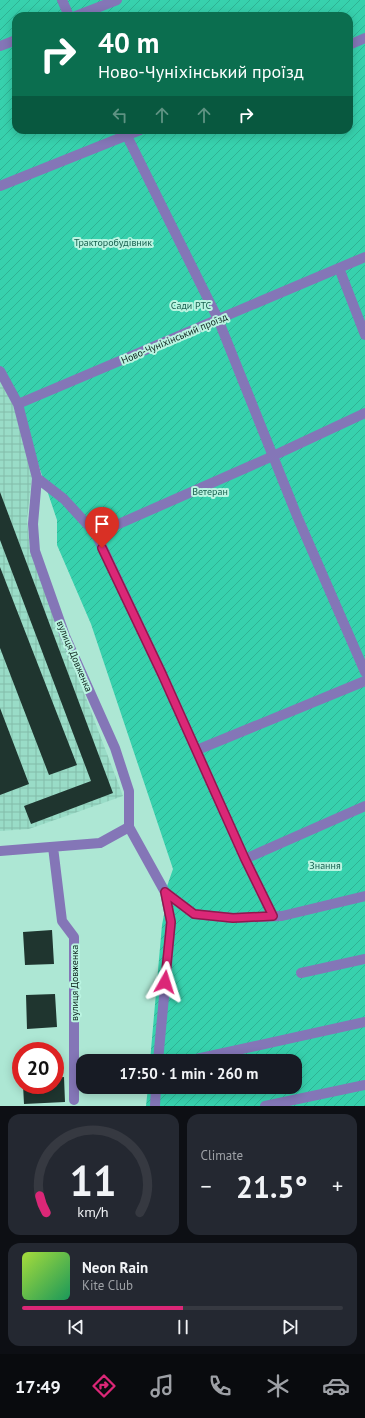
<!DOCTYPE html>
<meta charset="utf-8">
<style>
:root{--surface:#171b24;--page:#242831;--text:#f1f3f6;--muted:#9ea1a6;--line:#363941;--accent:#db2777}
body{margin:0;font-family:"PT Sans",sans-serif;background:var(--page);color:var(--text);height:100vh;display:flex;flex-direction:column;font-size:15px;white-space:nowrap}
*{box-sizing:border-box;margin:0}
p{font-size:13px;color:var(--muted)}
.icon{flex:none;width:22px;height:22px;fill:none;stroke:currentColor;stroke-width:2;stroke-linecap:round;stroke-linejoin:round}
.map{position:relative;height:1106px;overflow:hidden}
.details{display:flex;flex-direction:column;gap:8px;padding:8px;background:#0d0f14;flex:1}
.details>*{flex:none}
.top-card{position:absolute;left:12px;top:12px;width:341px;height:122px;border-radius:12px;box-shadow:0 2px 10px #0003;background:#0b6e4f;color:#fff;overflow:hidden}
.speed{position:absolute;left:12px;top:1042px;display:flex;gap:8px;font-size:20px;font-weight:700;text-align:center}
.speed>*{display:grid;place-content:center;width:52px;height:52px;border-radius:50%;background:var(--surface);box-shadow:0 2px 10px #0003;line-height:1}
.speed .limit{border:6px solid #d22;background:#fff;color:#111}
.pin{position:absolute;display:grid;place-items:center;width:34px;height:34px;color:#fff;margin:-41px -17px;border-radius:50% 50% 50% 0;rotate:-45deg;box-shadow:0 0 4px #0007}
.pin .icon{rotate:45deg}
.me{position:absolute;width:44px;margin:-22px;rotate:6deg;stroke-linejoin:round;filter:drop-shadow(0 0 3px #0008)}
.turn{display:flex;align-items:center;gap:14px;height:84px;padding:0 20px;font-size:18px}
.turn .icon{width:52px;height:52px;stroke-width:2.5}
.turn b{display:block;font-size:28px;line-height:34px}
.lanes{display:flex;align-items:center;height:38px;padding:0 20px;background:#0003;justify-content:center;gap:20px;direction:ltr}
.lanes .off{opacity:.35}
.big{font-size:30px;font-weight:700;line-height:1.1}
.details .widget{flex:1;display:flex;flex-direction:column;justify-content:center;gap:6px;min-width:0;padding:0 14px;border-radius:12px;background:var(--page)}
.details .dial{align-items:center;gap:0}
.dial svg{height:104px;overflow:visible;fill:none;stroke:var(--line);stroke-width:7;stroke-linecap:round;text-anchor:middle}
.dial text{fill:var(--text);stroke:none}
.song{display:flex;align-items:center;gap:12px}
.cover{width:48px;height:48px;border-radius:6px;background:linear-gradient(135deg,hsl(80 70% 55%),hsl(150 70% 35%))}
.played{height:4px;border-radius:2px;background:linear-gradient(90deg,var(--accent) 50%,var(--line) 50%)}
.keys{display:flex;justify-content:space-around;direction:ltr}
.heat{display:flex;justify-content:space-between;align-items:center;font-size:22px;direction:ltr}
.details .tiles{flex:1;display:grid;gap:8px;grid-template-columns:1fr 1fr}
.widget:last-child{grid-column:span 2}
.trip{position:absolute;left:76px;top:1054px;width:226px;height:40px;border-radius:12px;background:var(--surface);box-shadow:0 2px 10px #0003;font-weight:700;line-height:40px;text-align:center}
.dock{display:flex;height:64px;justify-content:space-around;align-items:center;background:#090b0e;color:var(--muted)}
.dock .icon{width:28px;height:28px}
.dock .on{color:var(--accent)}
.dock b{font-size:18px;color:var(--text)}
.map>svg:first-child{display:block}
.industrial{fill:url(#industrial-grid)}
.garden{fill:url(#garden-furrows);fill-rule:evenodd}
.building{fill:#1f352f}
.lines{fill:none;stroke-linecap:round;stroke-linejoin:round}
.minor{stroke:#8476b7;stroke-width:10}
.route-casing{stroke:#8e194d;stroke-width:10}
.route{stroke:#db2777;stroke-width:7}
.labels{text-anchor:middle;stroke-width:4;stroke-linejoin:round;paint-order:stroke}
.park-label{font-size:10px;fill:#175f4e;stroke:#baf4e1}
.street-label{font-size:10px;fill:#0e251e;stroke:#baf4e1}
</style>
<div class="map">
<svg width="365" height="1106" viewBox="0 0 365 1106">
<defs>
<pattern id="industrial-grid" width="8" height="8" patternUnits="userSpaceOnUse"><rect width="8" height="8" fill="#99dcc7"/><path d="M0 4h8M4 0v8" fill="none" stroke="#83bdaa"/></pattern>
<pattern id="garden-furrows" width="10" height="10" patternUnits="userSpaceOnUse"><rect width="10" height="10" fill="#37d1ad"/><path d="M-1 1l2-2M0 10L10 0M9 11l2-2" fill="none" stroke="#2fb394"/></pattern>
</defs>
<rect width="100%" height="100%" fill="#ade7d4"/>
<!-- industrial -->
<path class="industrial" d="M0 380 15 408 32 477 27 520 30 550 123 796 29 829 0 831Z"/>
<!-- garden -->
<path class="garden" d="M0 0H365V1106H146L148 1087H295V1061H150L162 925 168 894 165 892 173 869 91 624 57 545V520L18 404 0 367ZM16 16H349V130H16Z"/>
<!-- building -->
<path class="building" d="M0 492 113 793 31 824 24 806 91 781 0 540Z
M0 567 77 765 49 775 0 648Z
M0 708 29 784 0 795Z
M52 930 54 964 25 965 23 932Z
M55 994 57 1027 27 1029 26 995Z
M64 1077 65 1102 24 1104 23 1085H55V1078Z"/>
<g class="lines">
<!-- minor -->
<path class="minor" d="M62 0 69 16
M76 16 117 0
M349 45 365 38
M0 46 16 40
M124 130 218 319 297 516 365 672
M0 186 140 130
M339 268 365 335
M0 371 18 404 37 478 33 524 35 551 65 636 115 748 129 791V827L100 843 0 851
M18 404 365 257
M37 478 64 499 96 534 162 674 245 859 273 916
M96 534 273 456 365 413
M197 750 365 681
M129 827 165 892 194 914 233 918 282 916 365 896
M53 847 62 921 74 937V1100
M245 859 365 806
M301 973 365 959
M158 1061 171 922 165 892
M187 1061 365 1022
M155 1106 156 1087
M265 1106 365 1085"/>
</g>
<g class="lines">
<!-- route casing -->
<g class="route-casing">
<path id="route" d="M102 548 162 674 245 859 273 916 233 918 194 914 165 892 171 922 165 982"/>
</g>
<!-- route -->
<use href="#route" class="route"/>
</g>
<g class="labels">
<!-- park labels -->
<g class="park-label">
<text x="113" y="246">Тракторобудівник</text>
<text x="191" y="309">Сади РТС</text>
<text x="210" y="495">Ветеран</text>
<text x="325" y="869">Знання</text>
</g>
<!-- street labels -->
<g class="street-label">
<text transform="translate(174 338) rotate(-23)" y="4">Ново-Чуніхінський проїзд</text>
<text transform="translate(75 656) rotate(67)" y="4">вулиця Довженка</text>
<text transform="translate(74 983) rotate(-90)" y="4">вулиця Довженка</text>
</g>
</g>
</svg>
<div class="speed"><div class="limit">20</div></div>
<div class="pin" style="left:102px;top:548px;background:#d93025"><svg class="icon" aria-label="arrive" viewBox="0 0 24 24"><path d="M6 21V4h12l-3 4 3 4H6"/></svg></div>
<svg class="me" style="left:165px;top:982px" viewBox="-20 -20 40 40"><path d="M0-17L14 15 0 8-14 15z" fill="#db2777" stroke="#fff" stroke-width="4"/></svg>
<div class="trip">17:50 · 1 min · 260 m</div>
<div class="top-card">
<div class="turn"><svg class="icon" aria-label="right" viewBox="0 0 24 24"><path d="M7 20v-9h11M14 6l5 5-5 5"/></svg><div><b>40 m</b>Ново-Чуніхінський проїзд</div></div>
<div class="lanes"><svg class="icon off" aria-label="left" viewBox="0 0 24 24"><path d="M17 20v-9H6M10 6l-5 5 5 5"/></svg><svg class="icon off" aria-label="ahead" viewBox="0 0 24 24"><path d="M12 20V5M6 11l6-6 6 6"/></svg><svg class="icon off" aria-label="ahead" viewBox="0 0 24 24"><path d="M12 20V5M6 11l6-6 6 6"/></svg><svg class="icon" aria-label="right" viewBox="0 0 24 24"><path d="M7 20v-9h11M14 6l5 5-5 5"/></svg></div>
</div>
</div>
<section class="details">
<div class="tiles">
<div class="widget dial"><svg viewBox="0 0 100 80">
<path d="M14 69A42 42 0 1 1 86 69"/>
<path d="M14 69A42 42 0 0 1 9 56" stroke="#db2777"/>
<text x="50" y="56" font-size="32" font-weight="700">11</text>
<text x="50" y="72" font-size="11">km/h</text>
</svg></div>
<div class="widget"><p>Climate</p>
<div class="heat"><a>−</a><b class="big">21.5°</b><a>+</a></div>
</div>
<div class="widget">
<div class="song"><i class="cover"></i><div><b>Neon Rain</b><p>Kite Club</p></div></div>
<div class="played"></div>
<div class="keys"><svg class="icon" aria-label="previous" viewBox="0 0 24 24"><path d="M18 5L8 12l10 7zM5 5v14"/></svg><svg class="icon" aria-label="pause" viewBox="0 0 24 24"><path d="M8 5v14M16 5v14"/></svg><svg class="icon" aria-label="next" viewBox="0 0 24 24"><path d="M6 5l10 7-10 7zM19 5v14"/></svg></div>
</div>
</div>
</section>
<nav class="dock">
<b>17:49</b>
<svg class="icon on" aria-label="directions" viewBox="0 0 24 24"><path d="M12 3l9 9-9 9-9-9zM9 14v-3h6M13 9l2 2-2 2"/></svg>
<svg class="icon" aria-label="music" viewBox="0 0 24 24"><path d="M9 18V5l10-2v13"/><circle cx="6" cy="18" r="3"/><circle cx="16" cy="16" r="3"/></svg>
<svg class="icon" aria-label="phone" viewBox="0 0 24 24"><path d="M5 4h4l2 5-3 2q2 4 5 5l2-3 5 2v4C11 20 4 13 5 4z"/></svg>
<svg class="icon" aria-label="climate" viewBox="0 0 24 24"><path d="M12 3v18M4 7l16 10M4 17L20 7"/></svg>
<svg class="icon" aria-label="car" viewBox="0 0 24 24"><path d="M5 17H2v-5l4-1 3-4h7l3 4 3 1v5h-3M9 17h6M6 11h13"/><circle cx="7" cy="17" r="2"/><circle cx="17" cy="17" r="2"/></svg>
</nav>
